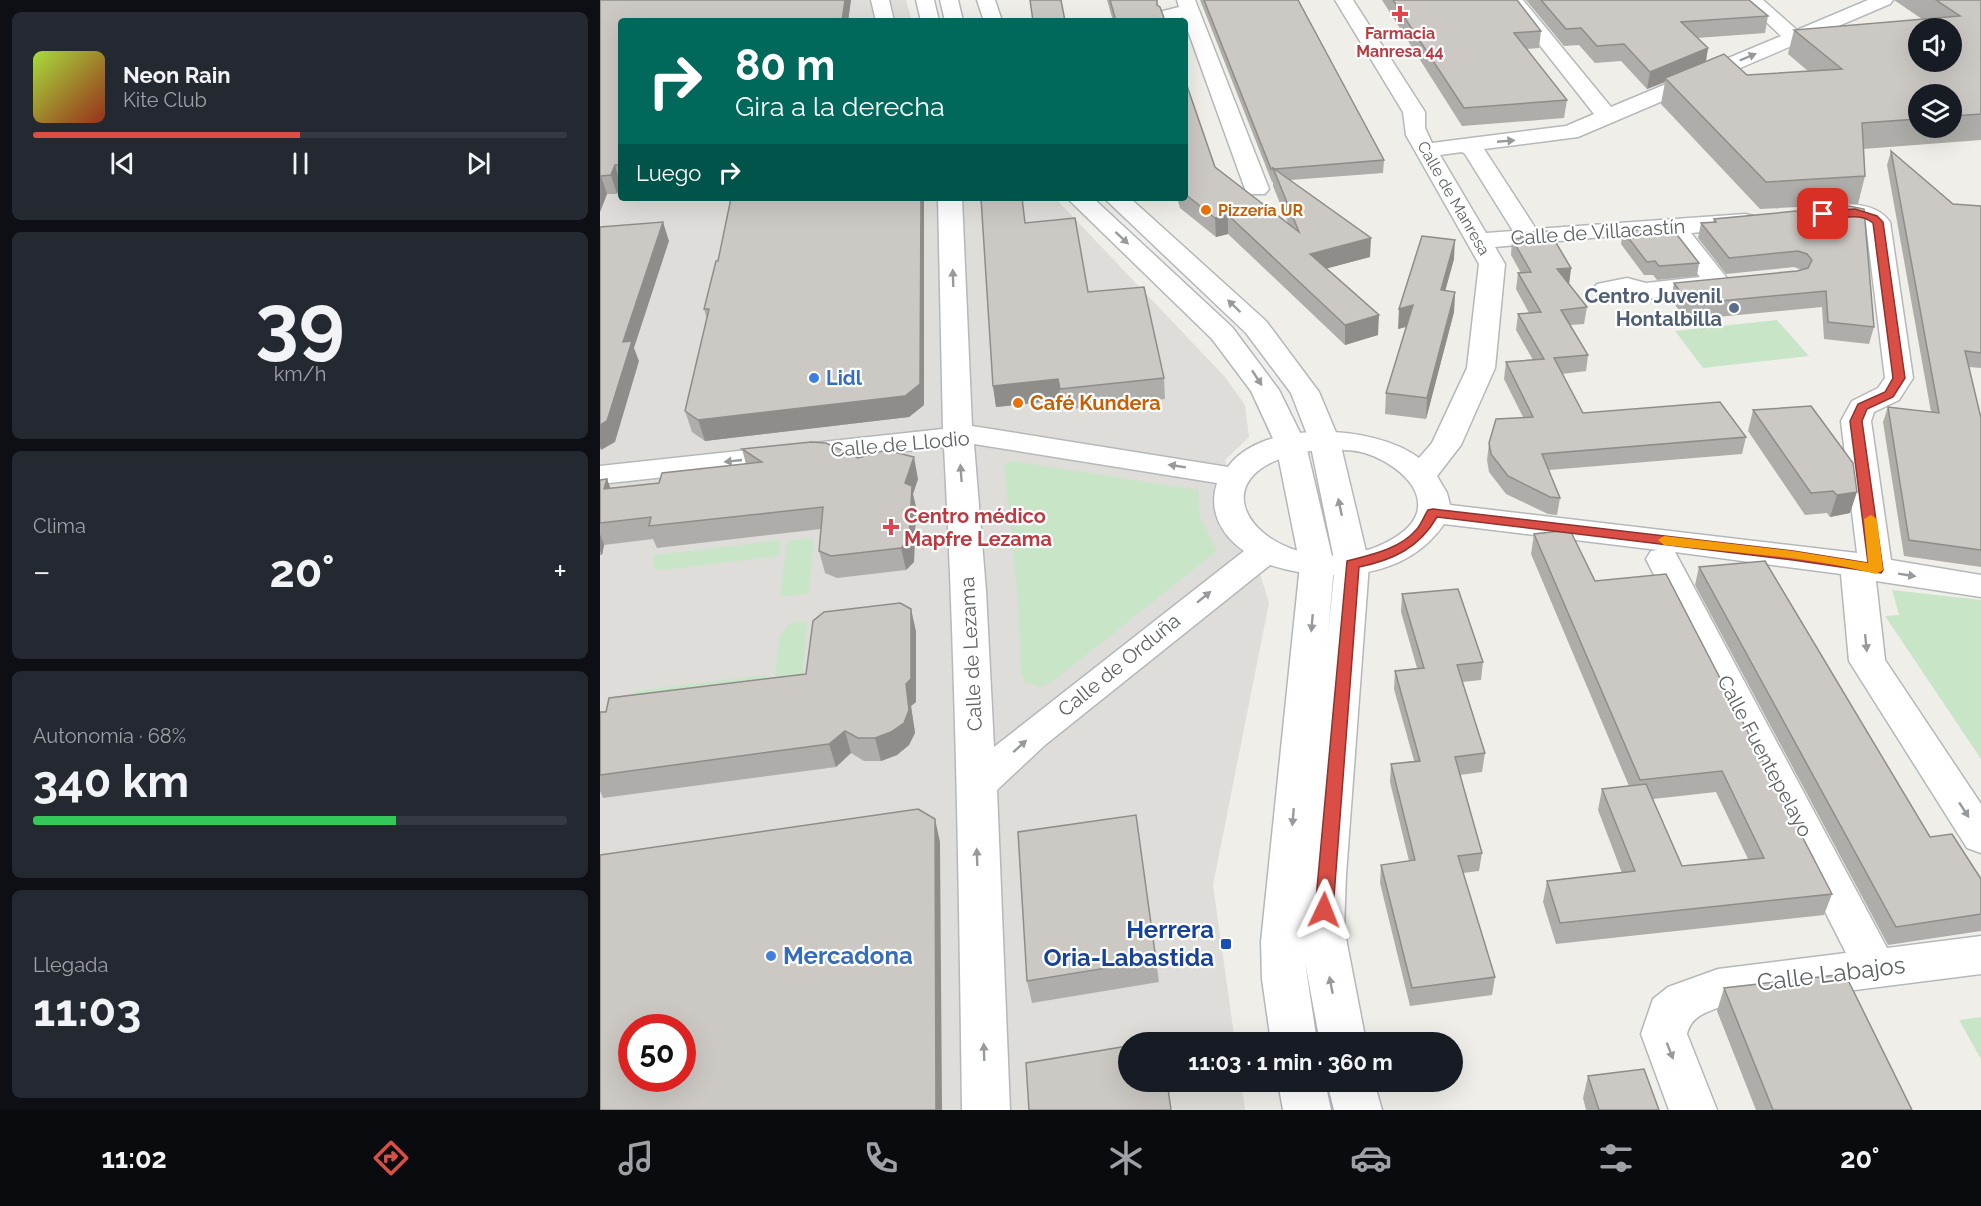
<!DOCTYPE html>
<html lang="es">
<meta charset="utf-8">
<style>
:root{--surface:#171b24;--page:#242831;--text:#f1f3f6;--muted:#9ea1a6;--line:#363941;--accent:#da4e45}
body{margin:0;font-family:Raleway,sans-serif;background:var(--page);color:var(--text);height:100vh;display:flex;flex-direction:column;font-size:22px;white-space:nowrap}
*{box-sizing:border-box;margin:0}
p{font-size:20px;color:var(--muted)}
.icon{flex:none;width:33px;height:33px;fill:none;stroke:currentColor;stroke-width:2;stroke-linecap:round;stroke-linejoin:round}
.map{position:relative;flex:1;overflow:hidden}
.details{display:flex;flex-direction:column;gap:12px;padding:12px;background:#0d0f14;width:600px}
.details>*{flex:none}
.banner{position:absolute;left:18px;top:18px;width:570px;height:183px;border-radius:6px;box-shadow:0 6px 24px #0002;background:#00695c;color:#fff;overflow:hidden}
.controls{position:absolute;left:1308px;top:18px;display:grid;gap:12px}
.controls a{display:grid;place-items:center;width:54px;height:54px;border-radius:50%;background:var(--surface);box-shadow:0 6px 24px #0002;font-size:30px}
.speed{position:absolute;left:18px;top:1014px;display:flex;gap:12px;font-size:30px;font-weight:700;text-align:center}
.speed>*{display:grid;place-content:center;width:78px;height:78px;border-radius:50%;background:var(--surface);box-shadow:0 6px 24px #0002;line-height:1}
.speed .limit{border:9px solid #d22;background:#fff;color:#111}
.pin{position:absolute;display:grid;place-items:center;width:51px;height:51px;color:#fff;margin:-26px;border-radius:12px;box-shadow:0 3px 9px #0006}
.me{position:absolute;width:66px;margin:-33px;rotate:2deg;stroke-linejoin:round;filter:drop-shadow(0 0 4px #0008)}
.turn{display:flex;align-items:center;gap:21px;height:126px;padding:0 18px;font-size:27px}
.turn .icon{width:78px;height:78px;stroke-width:2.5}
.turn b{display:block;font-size:42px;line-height:51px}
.then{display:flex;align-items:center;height:57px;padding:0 18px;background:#0003;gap:12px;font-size:22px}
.big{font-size:45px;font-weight:700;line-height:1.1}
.details .card{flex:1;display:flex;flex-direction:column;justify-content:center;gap:9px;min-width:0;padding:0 21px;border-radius:9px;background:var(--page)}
.details .dial{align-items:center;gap:0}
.dial b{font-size:78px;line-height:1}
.song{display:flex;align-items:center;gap:18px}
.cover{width:72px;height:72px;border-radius:9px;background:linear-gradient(135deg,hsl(80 70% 55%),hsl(10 70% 35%))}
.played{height:6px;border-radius:3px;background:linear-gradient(90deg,var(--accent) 50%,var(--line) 50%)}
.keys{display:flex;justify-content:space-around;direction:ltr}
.heat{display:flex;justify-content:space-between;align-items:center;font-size:33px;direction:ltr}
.charge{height:9px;border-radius:4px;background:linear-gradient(90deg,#34c759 68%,var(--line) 0)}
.trip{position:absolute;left:518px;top:1032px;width:345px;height:60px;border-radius:30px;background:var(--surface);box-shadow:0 6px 24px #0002;font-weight:700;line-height:60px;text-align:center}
.tabs{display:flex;height:96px;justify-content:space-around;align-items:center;background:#090b0e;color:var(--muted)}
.tabs .icon{width:42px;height:42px}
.tabs .active{color:var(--accent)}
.tabs b{font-size:27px;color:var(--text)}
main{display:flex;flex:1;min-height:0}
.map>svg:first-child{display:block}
.industrial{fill:#dfddda;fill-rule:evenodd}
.green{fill:#c8e5c8}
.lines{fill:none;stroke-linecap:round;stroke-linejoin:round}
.street-casing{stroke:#b5b8bb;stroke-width:3}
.secondary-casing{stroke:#b4b7bb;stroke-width:3}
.street{fill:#fff;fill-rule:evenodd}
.secondary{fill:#fff;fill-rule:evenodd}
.wall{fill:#afada9;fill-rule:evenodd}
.shaded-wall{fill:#8f8d8a}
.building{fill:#ccc9c5;stroke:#8f8d8a;stroke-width:1.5;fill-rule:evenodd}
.oneway{fill:#979a9c}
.route{fill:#da4e45;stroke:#8e332d;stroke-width:1.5}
.slow{fill:#f59e0b}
.health-dot{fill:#e0444e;stroke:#fff;stroke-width:2}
.food-dot{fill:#e8710a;stroke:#fff;stroke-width:2}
.service-dot{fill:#5c6f8a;stroke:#fff;stroke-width:2}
.shop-dot{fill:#3f7fe0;stroke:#fff;stroke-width:2}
.transit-dot{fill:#1a4fb4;stroke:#fff;stroke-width:2}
.labels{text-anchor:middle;stroke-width:4.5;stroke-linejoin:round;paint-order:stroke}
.far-health-label{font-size:16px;font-weight:bold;fill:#be3a42;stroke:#fff}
.far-street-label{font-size:16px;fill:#5f6367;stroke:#fff}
.far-food-label{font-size:16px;font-weight:bold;fill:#c56008;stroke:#fff;text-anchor:start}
.street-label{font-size:20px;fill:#5f6367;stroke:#fff}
.service-label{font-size:20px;font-weight:bold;fill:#4e5e75;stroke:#fff;text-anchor:end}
.shop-label{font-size:20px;font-weight:bold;fill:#366cbe;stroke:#fff;text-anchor:start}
.food-label{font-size:20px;font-weight:bold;fill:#c56008;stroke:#fff;text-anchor:start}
.health-label{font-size:20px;font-weight:bold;fill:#be3a42;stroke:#fff;text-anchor:start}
.near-transit-label{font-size:24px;font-weight:bold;fill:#164399;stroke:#fff;text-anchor:end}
.near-shop-label{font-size:24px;font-weight:bold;fill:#366cbe;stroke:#fff;text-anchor:start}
.near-street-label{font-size:24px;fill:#5f6367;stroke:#fff}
</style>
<main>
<section class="details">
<div class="card">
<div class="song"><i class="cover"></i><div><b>Neon Rain</b><p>Kite Club</p></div></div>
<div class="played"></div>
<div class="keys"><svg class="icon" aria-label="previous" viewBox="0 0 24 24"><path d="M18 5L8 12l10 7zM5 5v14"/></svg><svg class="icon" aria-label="pause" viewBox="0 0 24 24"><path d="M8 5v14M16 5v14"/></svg><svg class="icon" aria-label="next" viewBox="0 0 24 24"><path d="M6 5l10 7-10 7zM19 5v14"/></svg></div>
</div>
<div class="card dial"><b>39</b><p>km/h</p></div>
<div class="card"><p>Clima</p>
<div class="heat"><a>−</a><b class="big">20°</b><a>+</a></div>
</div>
<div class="card"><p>Autonomía · 68%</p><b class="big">340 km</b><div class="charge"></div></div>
<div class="card"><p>Llegada</p><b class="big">11:03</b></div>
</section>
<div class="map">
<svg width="1381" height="1110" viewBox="0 0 1381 1110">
<rect width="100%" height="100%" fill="#f0eee8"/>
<!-- industrial -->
<path class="industrial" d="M0 0H306L312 21H21V198H455L625 377 645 405 649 437 625 460 669 603 613 885 635 1042H528V1082H641L645 1110H0ZM32 1028H82V1078H32Z"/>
<!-- green -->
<path class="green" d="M1177 320 1209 356 1103 368 1075 331Z
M413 461 598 490 600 517 617 551 451 683 440 687 425 682 421 673 418 599 404 467 406 463Z
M214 538 209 594 180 597 187 541Z
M181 540 179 556 63 570 56 569 53 564 55 555Z
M1292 590 1381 600V759L1285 616 1299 615Z
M207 621 201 691 172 695 180 636 189 624Z
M166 675 164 696 22 701 36 691Z
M1381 1017V1059L1359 1020Z"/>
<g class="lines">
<!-- street casing -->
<g class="street-casing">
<path id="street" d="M271 0H289L294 21H276Z
M377 0H395L402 21H384Z
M577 0H595L669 189 665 194H649L645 189 583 17 578 19V21H560L559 17 563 11 579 7Z
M735 0H753L825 112V128L832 143 966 126 994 114 904 0H923L1011 107 1181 36 1143 0H1163L1197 30 1268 0H1293L1290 4 978 137 884 149 936 229 1145 214 1154 216 1157 221 1154 226 1145 228 1091 233 1130 282 1125 288 1046 299 1027 294 1006 297 997 294 993 289 997 284 1027 278 1046 283 1100 277 1066 234H1035L895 247 905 264 895 368 861 445 837 476 847 493 850 505 1257 553 1241 421 1252 401 1278 388 1285 378 1266 224C1250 213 1230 224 1212 219L1208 214 1212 209C1236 203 1274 199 1290 222L1313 378 1299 400 1274 412 1271 421 1291 560 1381 575V597L1276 581 1285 660 1381 804V853L1367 848 1249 661 1241 574 1075 552 1287 948 1381 936V974L1120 1007C1104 1013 1091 1017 1087 1034L1117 1110H1069L1041 1034 1053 999 1068 987 1118 969 1246 953 1046 559 1051 551 1058 550 844 524C806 580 729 584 670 565L445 745 397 790 410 1110H362C359 889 356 668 344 447L0 484V466L343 429 338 198H362L372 426 628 467C663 418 776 425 819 458L832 443 867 368 879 264 806 135 803 112ZM862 152 865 154 913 231 886 233 840 155ZM374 444 617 483C608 511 621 535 644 551L394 747 386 591ZM724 449C737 450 752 449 765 453 787 460 821 481 818 508 816 525 799 536 785 543 678 596 562 468 724 449Z"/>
</g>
<!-- secondary casing -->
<g class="secondary-casing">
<path id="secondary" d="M316 0H334L339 21H321Z
M340 0H358L363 21H345Z
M467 198H493L632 327 679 390 706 445 734 565 728 636 735 564 710 442 691 393 646 333 504 198H530L666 321 719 392 740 442 769 564 746 875 744 928 766 1042H720L705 962 717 1042H671L662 979 661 942 700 565 676 445 651 391 612 339Z
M678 1082H725L731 1110H683Z
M727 1082H774L782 1110H734Z"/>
</g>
<!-- street -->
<use href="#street" class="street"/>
<!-- secondary -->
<use href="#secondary" class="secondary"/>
</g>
<!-- wall -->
<path class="wall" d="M0 0H251L248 21H21V183L17 194H7L0 212Z
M507 0H557L558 6 565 21H513Z
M600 0H698L784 160 783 173 690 180 770 257 727 268 778 335 745 345 628 234 616 237 580 208 577 198H585V80L615 167 688 223 673 186V182H672Z
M782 0H917L941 31 939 48 927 49 967 100 964 118 862 126Z
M926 0H1149L1168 16 1165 33 1097 38 1108 48 1106 62 1147 75 1208 71 1188 54 1194 30 1322 19 1294 0H1381V140L1263 149 1265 176 1258 204 1160 209 1061 104 1065 82 1047 89 1021 61 995 63 979 45 964 46ZM1318 94H1352V128H1318Z
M1291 151 1353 204 1381 206V368L1369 367 1381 418V567L1304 556 1283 422 1288 407 1331 412 1287 165Z
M131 198H324V405L309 417 105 441 92 432 85 411 107 319 104 309 118 261Z
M1249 206 1274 327 1269 344 1224 339 1222 307 1086 320 1071 299 1074 283 1197 271 1202 270 1194 267 1126 274 1098 238 1101 223 1113 222 1114 219Z
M425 223 564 378 565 399 462 410 461 400 396 407 393 386Z
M1023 231 1099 263 1097 276 1057 280 1053 275H1044L1021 244Z
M920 233 971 268 969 284H968L987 307 984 324 970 325 988 355 986 371 962 374 983 413 1146 437 1142 454 949 470 960 498 957 515 948 514 906 494 889 472 887 460 889 443 923 417 904 379 906 362 933 360 916 330 918 314 929 313 916 289 918 273H921L911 255 912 239H920Z
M854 259 845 290 855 292 854 312 826 419 785 414 786 393 806 327 798 329Z
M1211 406 1250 513 1230 517 1227 513 1205 515 1148 431 1153 410Z
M142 449 258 458 318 479 313 494 316 507 314 562 306 570 237 578 225 573 219 551 221 529 57 548 53 539 4 545 2 555H0V480L7 479 10 488 59 483 146 464Z
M934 534 995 581 1232 894 1224 915 956 944 943 902 947 881 1022 873 998 810 1002 789 1029 786 931 554ZM1116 792 1148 859 1082 866 1053 799Z
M1099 567 1330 837 1381 879V931L1288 945 1095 585Z
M802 594 883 662 881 680 862 682 885 753 882 772 860 775 882 853 879 871 863 873 895 977 892 995 810 1006 780 883 781 865 809 861 790 782 791 764 814 761 794 689 795 671 817 668 801 612Z
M311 609 316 632V702L311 706 315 733 309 745 297 755 281 761H264L251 753 236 767 3 798 0 791V712L206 674Z
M556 960 559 982 432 1003 427 981Z
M1124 988 1312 1110H1156L1117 1011Z
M988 1076 1059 1110H986L983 1098Z"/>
<!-- shaded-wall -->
<path class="shaded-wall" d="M245 0H251L248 21H242Z
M1108 48 1105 65 1065 78V82L1047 89 1050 72Z
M15 165 20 183 17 194 11 175Z
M1 176 7 194 0 212V178Z
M321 198H324V405L309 417 105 441 98 420Z
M628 215V234L616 237 615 218Z
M63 222 69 241 34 348 39 361 15 442 1 450 0 447V425L23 342Z
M771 238 770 257 710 273V254Z
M855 240 854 259 840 310 841 290Z
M971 268 969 284 955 285 957 269Z
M855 292 854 312 826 419 827 398Z
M813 305 812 325 798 329 799 309Z
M779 315 778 335 745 345V325Z
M458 379 461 400 396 407 393 386Z
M314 457 318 479 313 494 316 507 314 562 306 570 301 548 305 483Z
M7 479 15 501 4 489Z
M1257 492 1250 513 1230 517 1237 495Z
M0 534 4 545 2 555 0 551Z
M311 609 316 632V702L311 706 315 733 309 745 297 755 281 761 275 738Z
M245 731 251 753 236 767 229 744Z
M335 819 340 842 342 1110H336Z"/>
<!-- building -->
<path class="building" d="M0 0H245L242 21H21V165H15L11 175 1 176 0 178Z
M430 0H461L465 21H433Z
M510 0H557V5L560 7 565 21H516Z
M604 0H698L784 160 675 169 673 168V169H671Z
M793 0H917L941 31 914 33 967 100 864 108Z
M941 0H1149L1168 16 1081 22 1108 48 1050 72 1024 44 997 46 981 28 966 29Z
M1336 0H1381V114L1352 116V94H1318V119L1262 123 1265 176 1166 182 1065 78 1124 54 1147 75 1242 69 1194 30 1360 16ZM1318 28H1352V62H1318Z
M585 80 615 167 699 232 673 168 771 238 710 254 779 315 745 325 628 215 615 218 585 194Z
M1291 151 1353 204 1381 206V353L1365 351 1381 418V550L1309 540 1288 407 1339 413Z
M131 198H321L320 384 305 396 98 420 85 411 109 309H104L116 261H118Z
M381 198H422L425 223 475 218 488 292 544 287 564 378 460 389 458 379 393 386Z
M1249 206 1264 209 1274 327 1228 322 1226 291 1089 304 1074 283 1197 271 1208 268 1212 260 1207 254 1198 251 1129 258 1101 223 1116 222 1114 219Z
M63 222 23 342 32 341 7 421 0 425V227Z
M1071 227 1099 263 1059 266 1055 261 1047 262 1023 231Z
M949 231 971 268 957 269 987 307 961 310 988 355 954 358 983 413 1120 402 1146 437 942 454 960 498 950 497 908 476 891 454 889 443 896 419 933 417 906 362 944 359 918 314 941 312 918 273 931 272 912 239 923 238 920 233Z
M822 236 855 240 841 290 855 292 827 398 786 393 813 305 799 309Z
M1211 406 1253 463 1257 492 1237 495 1233 491 1211 493 1153 410Z
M211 442 226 443 258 458 286 450 314 457 305 483 312 486 309 540 301 548 231 556 219 551 223 507 49 526 51 517 0 523V480L7 479 4 489 59 483 62 473 162 462 142 449Z
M970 530 995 581 1066 574 1232 894 960 923 947 881 1035 871 1002 789 1046 784 1082 866 1164 858 1122 771 1040 780 934 534Z
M1165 561 1330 837 1352 834 1381 879V914L1296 927 1099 567Z
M858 589 883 662 857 665 885 753 855 757 882 853 858 856 895 977 812 988 781 865 815 860 791 764 820 761 795 671 824 668 802 594Z
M300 603 311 609V679L306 684 309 710 304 723 291 732 275 738H258L245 731 229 744 0 775V712H6L9 698 206 674 213 621 224 612Z
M318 809 335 819 336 1110H0V855ZM32 1028H82V1078H32Z
M536 815 556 960 427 981 418 832Z
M1245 974 1312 1110H1173L1124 988Z
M561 1040 562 1042H549Z
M528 1046V1082H567L571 1110H429L426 1063Z
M1044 1069 1059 1110H999L988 1076Z"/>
<!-- one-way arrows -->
<defs><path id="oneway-solid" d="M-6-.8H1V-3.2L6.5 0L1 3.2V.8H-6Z" transform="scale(1.5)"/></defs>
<g class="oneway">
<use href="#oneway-solid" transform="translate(1148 57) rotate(-23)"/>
<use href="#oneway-solid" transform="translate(906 141) rotate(-5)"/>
<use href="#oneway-solid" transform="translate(522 238) rotate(43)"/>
<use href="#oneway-solid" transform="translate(353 278) rotate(-92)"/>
<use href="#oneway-solid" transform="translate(634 306) rotate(-136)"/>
<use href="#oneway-solid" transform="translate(657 378) rotate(57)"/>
<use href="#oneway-solid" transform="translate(133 461) rotate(174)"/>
<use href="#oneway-solid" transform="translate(577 466) rotate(-171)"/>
<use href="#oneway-solid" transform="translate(361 473) rotate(-94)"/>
<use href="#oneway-solid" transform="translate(740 507) rotate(-102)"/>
<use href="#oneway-solid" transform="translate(1307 575) rotate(9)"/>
<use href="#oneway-solid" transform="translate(604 597) rotate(-39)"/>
<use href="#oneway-solid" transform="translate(712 623) rotate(95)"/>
<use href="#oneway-solid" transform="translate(1266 643) rotate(84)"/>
<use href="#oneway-solid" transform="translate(420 746) rotate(-42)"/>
<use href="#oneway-solid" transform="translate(1364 810) rotate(57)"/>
<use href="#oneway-solid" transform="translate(693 817) rotate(95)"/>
<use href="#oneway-solid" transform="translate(377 857) rotate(-92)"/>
<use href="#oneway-solid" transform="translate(731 985) rotate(-101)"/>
<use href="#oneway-solid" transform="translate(1070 1051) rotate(69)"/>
<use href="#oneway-solid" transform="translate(384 1052) rotate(-92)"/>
</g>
<!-- route -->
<path class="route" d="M1255 209 1277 216 1283 222 1305 378 1293 397 1267 409 1262 421 1283 570 1281 573 1193 560 837 517C819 548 793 560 759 567L733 910 730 915 724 917 718 915 715 910 747 561C770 555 800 549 816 530 821 525 824 516 828 510L833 509 1193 551 1268 563 1250 421 1258 404 1285 392 1293 378 1273 223C1257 209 1233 224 1218 214L1223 211Z"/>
<!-- slow -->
<path class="slow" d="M1271 515 1277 519 1283 570 1276 574C1208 556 1134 553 1064 545L1058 540 1064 536 1193 551 1268 563 1264 519Z"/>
<!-- markers -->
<g class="health-dot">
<path d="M797 5h6v6h6v6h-6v6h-6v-6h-6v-6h6z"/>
<path d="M288 518h6v6h6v6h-6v6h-6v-6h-6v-6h6z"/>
</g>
<g class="food-dot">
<circle cx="606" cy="210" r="6"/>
<circle cx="418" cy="403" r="6"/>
</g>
<circle class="service-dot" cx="1134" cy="308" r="6"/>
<g class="shop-dot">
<circle cx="214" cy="378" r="6"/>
<circle cx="171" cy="956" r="6"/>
</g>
<rect class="transit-dot" x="620" y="938" width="12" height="12" rx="3"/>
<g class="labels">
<!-- far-health labels -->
<g class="far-health-label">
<text x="800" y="39">Farmacia<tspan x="800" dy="18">Manresa 44</tspan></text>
</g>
<!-- far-street labels -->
<g class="far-street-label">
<text transform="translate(854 198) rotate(60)" y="6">Calle de Manresa</text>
</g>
<!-- far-food labels -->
<g class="far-food-label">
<text x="618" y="216">Pizzería UR</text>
</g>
<!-- street labels -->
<g class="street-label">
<text transform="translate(998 232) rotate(-4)" y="7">Calle de Villacastín</text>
<text transform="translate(300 444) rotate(-5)" y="7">Calle de Llodio</text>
<text transform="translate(371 654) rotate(-93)" y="7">Calle de Lezama</text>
<text transform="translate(519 665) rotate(-39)" y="7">Calle de Orduña</text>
<text transform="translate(1165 756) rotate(62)" y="7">Calle Fuentepelayo</text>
</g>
<!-- service labels -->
<g class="service-label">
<text x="1122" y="303">Centro Juvenil<tspan x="1122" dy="23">Hontalbilla</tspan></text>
</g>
<!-- shop labels -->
<g class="shop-label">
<text x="226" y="385">Lidl</text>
</g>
<!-- food labels -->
<g class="food-label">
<text x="430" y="410">Café Kundera</text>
</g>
<!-- health labels -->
<g class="health-label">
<text x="304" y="523">Centro médico<tspan x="304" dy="23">Mapfre Lezama</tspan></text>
</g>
<!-- near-transit labels -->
<g class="near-transit-label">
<text x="614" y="938">Herrera<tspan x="614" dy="28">Oria-Labastida</tspan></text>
</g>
<!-- near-shop labels -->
<g class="near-shop-label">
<text x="183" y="964">Mercadona</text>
</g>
<!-- near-street labels -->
<g class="near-street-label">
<text transform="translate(1231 974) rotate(-7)" y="8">Calle Labajos</text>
</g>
</g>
</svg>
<div class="controls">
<a><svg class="icon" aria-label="sound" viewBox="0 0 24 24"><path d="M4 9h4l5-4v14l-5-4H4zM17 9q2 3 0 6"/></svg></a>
<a><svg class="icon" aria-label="layers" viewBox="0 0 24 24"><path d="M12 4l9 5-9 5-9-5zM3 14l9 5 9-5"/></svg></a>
</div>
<div class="speed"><div class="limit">50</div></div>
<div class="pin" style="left:1223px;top:214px;background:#d93025"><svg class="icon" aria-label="arrive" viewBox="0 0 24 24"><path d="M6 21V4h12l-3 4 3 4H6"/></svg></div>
<svg class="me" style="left:724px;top:910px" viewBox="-20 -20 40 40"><path d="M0-17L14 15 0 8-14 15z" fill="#da4e45" stroke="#fff" stroke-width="4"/></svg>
<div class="trip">11:03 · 1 min · 360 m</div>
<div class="banner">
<div class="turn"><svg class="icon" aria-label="right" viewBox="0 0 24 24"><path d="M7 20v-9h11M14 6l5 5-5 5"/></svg><div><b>80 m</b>Gira a la derecha</div></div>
<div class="then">Luego<svg class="icon" aria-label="right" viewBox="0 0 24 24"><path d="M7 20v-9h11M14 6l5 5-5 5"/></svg></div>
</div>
</div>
</main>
<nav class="tabs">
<b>11:02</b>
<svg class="icon active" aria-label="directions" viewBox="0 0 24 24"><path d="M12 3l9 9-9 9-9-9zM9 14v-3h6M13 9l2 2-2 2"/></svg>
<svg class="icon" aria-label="music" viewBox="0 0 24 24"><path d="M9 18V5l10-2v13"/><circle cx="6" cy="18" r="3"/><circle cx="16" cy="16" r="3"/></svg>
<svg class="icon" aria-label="phone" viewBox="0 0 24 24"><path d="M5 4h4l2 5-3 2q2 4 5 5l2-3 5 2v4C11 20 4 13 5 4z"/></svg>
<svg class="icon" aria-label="climate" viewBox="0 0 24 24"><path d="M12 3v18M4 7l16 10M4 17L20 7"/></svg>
<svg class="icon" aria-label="car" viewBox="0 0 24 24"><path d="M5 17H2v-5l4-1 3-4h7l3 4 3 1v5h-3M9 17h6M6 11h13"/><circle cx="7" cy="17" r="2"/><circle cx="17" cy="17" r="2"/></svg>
<svg class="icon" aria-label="filters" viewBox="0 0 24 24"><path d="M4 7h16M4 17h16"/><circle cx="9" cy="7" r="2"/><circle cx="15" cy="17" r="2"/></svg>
<b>20°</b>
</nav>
